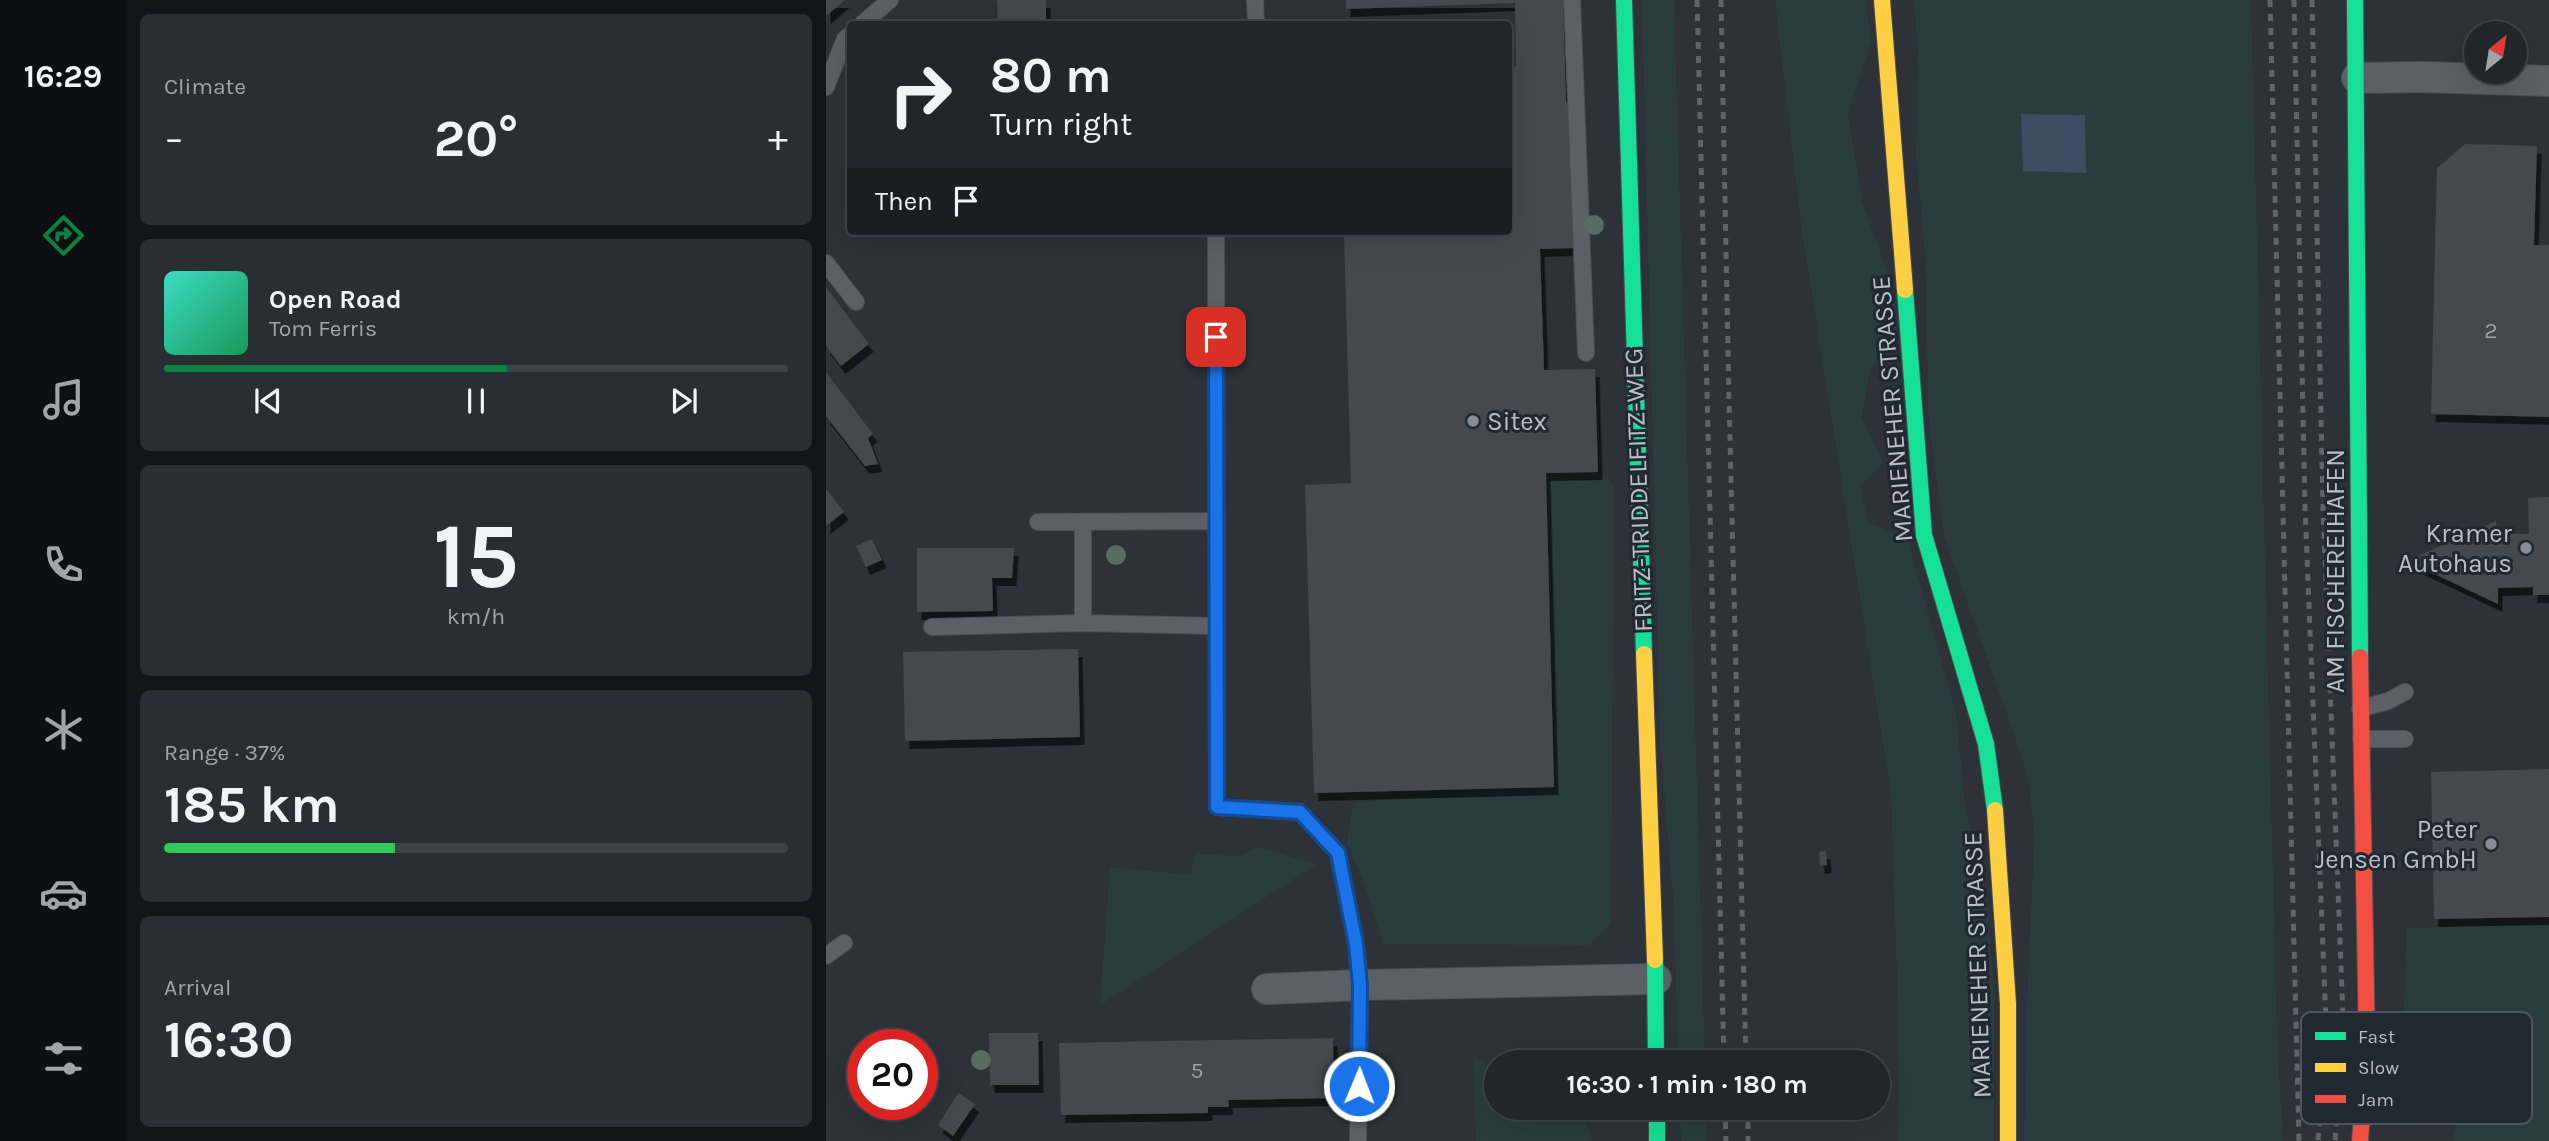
<!DOCTYPE html>
<meta charset="utf-8">
<style>
:root{--surface:#21262a;--page:#292e32;--text:#f1f3f6;--muted:#a2a5a8;--line:#3e4347;--accent:#0b8043}
body{margin:0;font-family:Karla,sans-serif;background:var(--page);color:var(--text);height:100vh;display:flex;flex-direction:column;font-size:26px;white-space:nowrap}
*{box-sizing:border-box;margin:0}
p{font-size:23px;color:var(--muted)}
.icon{flex:none;width:38px;height:38px;fill:none;stroke:currentColor;stroke-width:2;stroke-linecap:round;stroke-linejoin:round}
.map{position:relative;flex:1;overflow:hidden}
.sheet{display:flex;flex-direction:column;gap:14px;padding:14px;background:#121517;width:700px}
.sheet>*{flex:none}
.banner{position:absolute;left:21px;top:21px;width:665px;height:214px;border-radius:7px;box-shadow:0 7px 28px #0002,0 0 0 2px var(--line);background:#21262a;color:var(--text);overflow:hidden}
.needle{width:46px;rotate:30deg}
.fabs{position:absolute;left:1638px;top:21px;display:grid;gap:14px}
.fabs a{display:grid;place-items:center;width:63px;height:63px;border-radius:50%;background:var(--surface);box-shadow:0 7px 28px #0002,0 0 0 2px var(--line);font-size:35px}
.speed{position:absolute;left:21px;top:1029px;display:flex;gap:14px;font-size:35px;font-weight:700;text-align:center}
.speed>*{display:grid;place-content:center;width:91px;height:91px;border-radius:50%;background:var(--surface);box-shadow:0 7px 28px #0002,0 0 0 2px var(--line);line-height:1}
.speed .limit{border:10px solid #d22;background:#fff;color:#111}
.pin{position:absolute;display:grid;place-items:center;width:60px;height:60px;color:#fff;margin:-30px;border-radius:14px;box-shadow:0 4px 10px #0006}
.me{position:absolute;width:77px;margin:-38px;rotate:1deg;stroke-linejoin:round;filter:drop-shadow(0 0 5px #0008)}
.turn{display:flex;align-items:center;gap:24px;height:147px;padding:0 28px;font-size:32px}
.turn .icon{width:91px;height:91px;stroke-width:2.5}
.turn b{display:block;font-size:49px;line-height:60px}
.then{display:flex;align-items:center;height:66px;padding:0 28px;background:#0003;gap:14px;font-size:26px}
.big{font-size:52px;font-weight:700;line-height:1.1}
.sheet .tile{flex:1;display:flex;flex-direction:column;justify-content:center;gap:10px;min-width:0;padding:0 24px;border-radius:10px;background:var(--page)}
.sheet .dial{align-items:center;gap:0}
.dial b{font-size:91px;line-height:1}
.song{display:flex;align-items:center;gap:21px}
.cover{width:84px;height:84px;border-radius:10px;background:linear-gradient(135deg,hsl(170 70% 55%),hsl(150 70% 35%))}
.played{height:7px;border-radius:4px;background:linear-gradient(90deg,var(--accent) 55%,var(--line) 55%)}
.keys{display:flex;justify-content:space-around;direction:ltr}
.heat{display:flex;justify-content:space-between;align-items:center;font-size:38px;direction:ltr}
.charge{height:10px;border-radius:5px;background:linear-gradient(90deg,#34c759 37%,var(--line) 0)}
.trip{position:absolute;left:658px;top:1050px;width:406px;height:70px;border-radius:35px;background:var(--surface);box-shadow:0 7px 28px #0002,0 0 0 2px var(--line);font-weight:700;line-height:70px;text-align:center}
main{display:flex;flex:1;min-height:0}
.menu{display:flex;flex-direction:column;width:126px;justify-content:space-around;align-items:center;background:#0d0f11;color:var(--muted)}
.menu .icon{width:49px;height:49px}
.menu .on{color:var(--accent)}
.menu b{font-size:32px;color:var(--text)}
.map>svg:first-child{display:block}
.green{fill:#2a3c3e}
.water{fill:#3d4c60}
.building{fill:#44494e;filter:url(#shadow)}
.lines{fill:none;stroke-linecap:round;stroke-linejoin:round}
.lane-casing{stroke:#4a4e53;stroke-width:18}
.street-casing{stroke:#4a4e53;stroke-width:32}
.fast-casing{stroke:#4a4e53;stroke-width:18}
.slow-casing{stroke:#4a4e53;stroke-width:18}
.jam-casing{stroke:#4a4e53;stroke-width:18}
.lane{stroke:#5c6066;stroke-width:16}
.street{stroke:#5c6066;stroke-width:30}
.fast{stroke:#16e098;stroke-width:16}
.slow{stroke:#ffcf43;stroke-width:16}
.jam{stroke:#f24e42;stroke-width:16}
.rail{stroke:#60646a;stroke-width:5;stroke-dasharray:7 7;stroke-linecap:butt}
.tree{fill:#566c60}
.route-casing{stroke:#114b97;stroke-width:18}
.route{stroke:#1a73e8;stroke-width:12}
.poi-dot{fill:#868d96;stroke:#202832;stroke-width:2.5}
.labels{text-anchor:middle;stroke-width:6;stroke-linejoin:round;paint-order:stroke}
.number-label{font-size:23px;fill:#9aa1aa}
.street-label{font-size:26px;fill:#b7bec8;stroke:#202832}
.poi-label{font-size:26px;fill:#b7bec8;stroke:#202832;text-anchor:end}
.key{fill:#202832;stroke:#4d555f;stroke-width:2}
.key-label{font-size:19px;fill:#b7bec8}
</style>
<main>
<nav class="menu">
<b>16:29</b>
<svg class="icon on" aria-label="directions" viewBox="0 0 24 24"><path d="M12 3l9 9-9 9-9-9zM9 14v-3h6M13 9l2 2-2 2"/></svg>
<svg class="icon" aria-label="music" viewBox="0 0 24 24"><path d="M9 18V5l10-2v13"/><circle cx="6" cy="18" r="3"/><circle cx="16" cy="16" r="3"/></svg>
<svg class="icon" aria-label="phone" viewBox="0 0 24 24"><path d="M5 4h4l2 5-3 2q2 4 5 5l2-3 5 2v4C11 20 4 13 5 4z"/></svg>
<svg class="icon" aria-label="climate" viewBox="0 0 24 24"><path d="M12 3v18M4 7l16 10M4 17L20 7"/></svg>
<svg class="icon" aria-label="car" viewBox="0 0 24 24"><path d="M5 17H2v-5l4-1 3-4h7l3 4 3 1v5h-3M9 17h6M6 11h13"/><circle cx="7" cy="17" r="2"/><circle cx="17" cy="17" r="2"/></svg>
<svg class="icon" aria-label="filters" viewBox="0 0 24 24"><path d="M4 7h16M4 17h16"/><circle cx="9" cy="7" r="2"/><circle cx="15" cy="17" r="2"/></svg>
</nav>
<section class="sheet">
<div class="tile"><p>Climate</p>
<div class="heat"><a>−</a><b class="big">20°</b><a>+</a></div>
</div>
<div class="tile">
<div class="song"><i class="cover"></i><div><b>Open Road</b><p>Tom Ferris</p></div></div>
<div class="played"></div>
<div class="keys"><svg class="icon" aria-label="previous" viewBox="0 0 24 24"><path d="M18 5L8 12l10 7zM5 5v14"/></svg><svg class="icon" aria-label="pause" viewBox="0 0 24 24"><path d="M8 5v14M16 5v14"/></svg><svg class="icon" aria-label="next" viewBox="0 0 24 24"><path d="M6 5l10 7-10 7zM19 5v14"/></svg></div>
</div>
<div class="tile dial"><b>15</b><p>km/h</p></div>
<div class="tile"><p>Range · 37%</p><b class="big">185 km</b><div class="charge"></div></div>
<div class="tile"><p>Arrival</p><b class="big">16:30</b></div>
</section>
<div class="map">
<svg width="1723" height="1141" viewBox="0 0 1723 1141">
<defs>
<filter id="shadow"><feDropShadow dx="4.5" dy="8" stdDeviation="0" flood-color="#0009"/></filter>
</defs>
<rect width="100%" height="100%" fill="#2c3238"/>
<!-- green -->
<path class="green" d="M816 0H848L879 1062H852L848 909 834 741Z
M949 0H1040L1045 41 1022 115 1036 201 1068 291 1071 324 1044 371 1036 417 1057 462 1034 487 1042 522 1081 538 1130 713 1140 813 1158 867 1169 998 1167 1141H1073V1041L1065 795 975 225Z
M1088 0H1425L1451 1038 1457 1141H1198L1201 1004 1208 841 1204 787 1193 748 1118 536 1102 413 1100 264 1090 155 1092 51Z
M772 472 788 485 785 924 763 945 557 944 539 885 521 844 527 803 634 792 728 787 720 473Z
M432 847 491 864 274 1005 284 867 364 875 370 854 415 856Z
M1723 924V1141H1626L1631 1123 1576 1057 1581 928Z
M647 1057 670 1068V1108H755L766 1141H650Z
M854 1108H880L881 1141H855Z"/>
<!-- water -->
<path class="water" d="M1195 114 1259 115 1260 173 1197 171Z"/>
<!-- building -->
<path class="building" d="M0 0H19L0 16Z
M171 0H220V24H172Z
M520 0H737L740 102H744L748 248 714 249 718 370 769 369 772 472 720 473 728 787 488 793 479 485 525 483 518 231H682V67H690L689 3 520 9Z
M1639 144 1711 146 1708 245H1723V417L1605 414 1611 168Z
M0 287 43 344 15 366 0 346Z
M0 372 47 434 42 438 52 464 39 466 0 416Z
M0 489 18 512 0 526Z
M1723 497V595H1707V587L1672 588V604L1581 561 1670 521 1671 534H1703L1702 498Z
M46 539 56 560 40 567 30 546Z
M91 548H188L186 578H166L167 611 91 612Z
M252 649 254 737 79 741 77 652Z
M1723 769V917L1608 919 1605 772Z
M1000 851 1001 865 994 866 993 852Z
M163 1033H212L213 1085H164Z
M507 1038 508 1098 402 1100 403 1107H382V1113L235 1115 233 1043Z
M132 1093 149 1104 127 1136 112 1125Z"/>
<g class="lines">
<!-- lane casing -->
<g class="lane-casing">
<path id="lane" d="M429 0 430 24
M746 0 760 353
M36 24 64 0
M0 87 19 39 24 35
M390 231 391 807 474 812 512 853 530 944 534 985 532 1141
M0 263 30 302
M212 522 390 521
M257 623 390 626
M106 627 257 623V522
M1534 709 1562 701 1579 692
M1535 739H1579
M0 956 18 943"/>
</g>
<!-- street casing -->
<g class="street-casing">
<path id="street" d="M1531 78 1596 77 1723 81
M441 989 534 985 830 979"/>
</g>
<!-- fast casing -->
<g class="fast-casing">
<path id="fast" d="M798 0 818 654
M1529 0 1534 657
M1079 290 1098 535 1160 744 1169 810
M829 960 830 1062
M831 1108V1141"/>
</g>
<!-- slow casing -->
<g class="slow-casing">
<path id="slow" d="M1056 0 1079 290
M818 654 829 960
M1169 810 1182 1004V1141"/>
</g>
<!-- jam casing -->
<g class="jam-casing">
<path id="jam" d="M1534 657 1541 1044 1534 1141"/>
</g>
<!-- lane -->
<use href="#lane" class="lane"/>
<!-- street -->
<use href="#street" class="street"/>
<!-- fast -->
<use href="#fast" class="fast"/>
<!-- slow -->
<use href="#slow" class="slow"/>
<!-- jam -->
<use href="#jam" class="jam"/>
<!-- rail -->
<path class="rail" d="M871 0 898 1062
M895 0 903 400 920 1062
M1444 0 1473 1141
M1468 0 1479 507 1501 1047 1492 1141
M1486 0 1497 507 1518 1042 1509 1141
M899 1108 900 1141
M922 1108V1141"/>
</g>
<!-- trees -->
<g class="tree">
<circle cx="768" cy="225" r="10"/>
<circle cx="290" cy="555" r="10"/>
<circle cx="155" cy="1060" r="10"/>
</g>
<g class="lines">
<!-- route casing -->
<g class="route-casing">
<path id="route" d="M390 337 391 807 474 812 512 853 530 944 534 985 533 1086"/>
</g>
<!-- route -->
<use href="#route" class="route"/>
</g>
<!-- markers -->
<g class="poi-dot">
<circle cx="647" cy="421" r="7"/>
<circle cx="1700" cy="548" r="7"/>
<circle cx="1665" cy="844" r="7"/>
</g>
<g class="labels">
<!-- number labels -->
<g class="number-label">
<text x="1665" y="338">2</text>
<text x="371" y="1078">5</text>
</g>
<!-- street labels -->
<g class="street-label">
<text transform="translate(1066 409) rotate(-95)" y="9">MARIENEHER STRASSE</text>
<text transform="translate(812 490) rotate(-92)" y="9">FRITZ-TRIDDELFITZ-WEG</text>
<text transform="translate(1509 571) rotate(-90)" y="9">AM FISCHEREIHAFEN</text>
<text transform="translate(1151 965) rotate(-92)" y="9">MARIENEHER STRASSE</text>
</g>
<!-- poi labels -->
<g class="poi-label">
<text x="661" y="430" text-anchor="start">Sitex</text>
<text x="1686" y="542">Kramer<tspan x="1686" dy="30">Autohaus</tspan></text>
<text x="1651" y="838">Peter<tspan x="1651" dy="30">Jensen GmbH</tspan></text>
</g>
</g>
<!-- legend -->
<rect x="1475" y="1012" width="231" height="112" rx="10" class="key"/>
<rect x="1489" y="1032" width="31" height="8" fill="#16e098"/>
<rect x="1489" y="1063" width="31" height="9" fill="#ffcf43"/>
<rect x="1489" y="1095" width="31" height="8" fill="#f24e42"/>
<g class="key-label">
<text x="1532" y="1043">Fast</text>
<text x="1532" y="1074">Slow</text>
<text x="1532" y="1106">Jam</text>
</g>
</svg>
<div class="fabs">
<a><svg class="needle" viewBox="-14 -14 28 28"><path d="M0-13l5 13h-10z" fill="#e53935"/><path d="M0 13l5-13h-10z" fill="#a2a5a8"/></svg></a>
</div>
<div class="speed"><div class="limit">20</div></div>
<div class="pin" style="left:390px;top:337px;background:#d93025"><svg class="icon" aria-label="arrive" viewBox="0 0 24 24"><path d="M6 21V4h12l-3 4 3 4H6"/></svg></div>
<svg class="me" style="left:533px;top:1086px" viewBox="-20 -20 40 40"><circle r="17" fill="#1a73e8" stroke="#fff" stroke-width="3"/><path d="M0-11L8 9 0 5-8 9z" fill="#fff"/></svg>
<div class="trip">16:30 · 1 min · 180 m</div>
<div class="banner">
<div class="turn"><svg class="icon" aria-label="right" viewBox="0 0 24 24"><path d="M7 20v-9h11M14 6l5 5-5 5"/></svg><div><b>80 m</b>Turn right</div></div>
<div class="then">Then<svg class="icon" aria-label="arrive" viewBox="0 0 24 24"><path d="M6 21V4h12l-3 4 3 4H6"/></svg></div>
</div>
</div>
</main>
